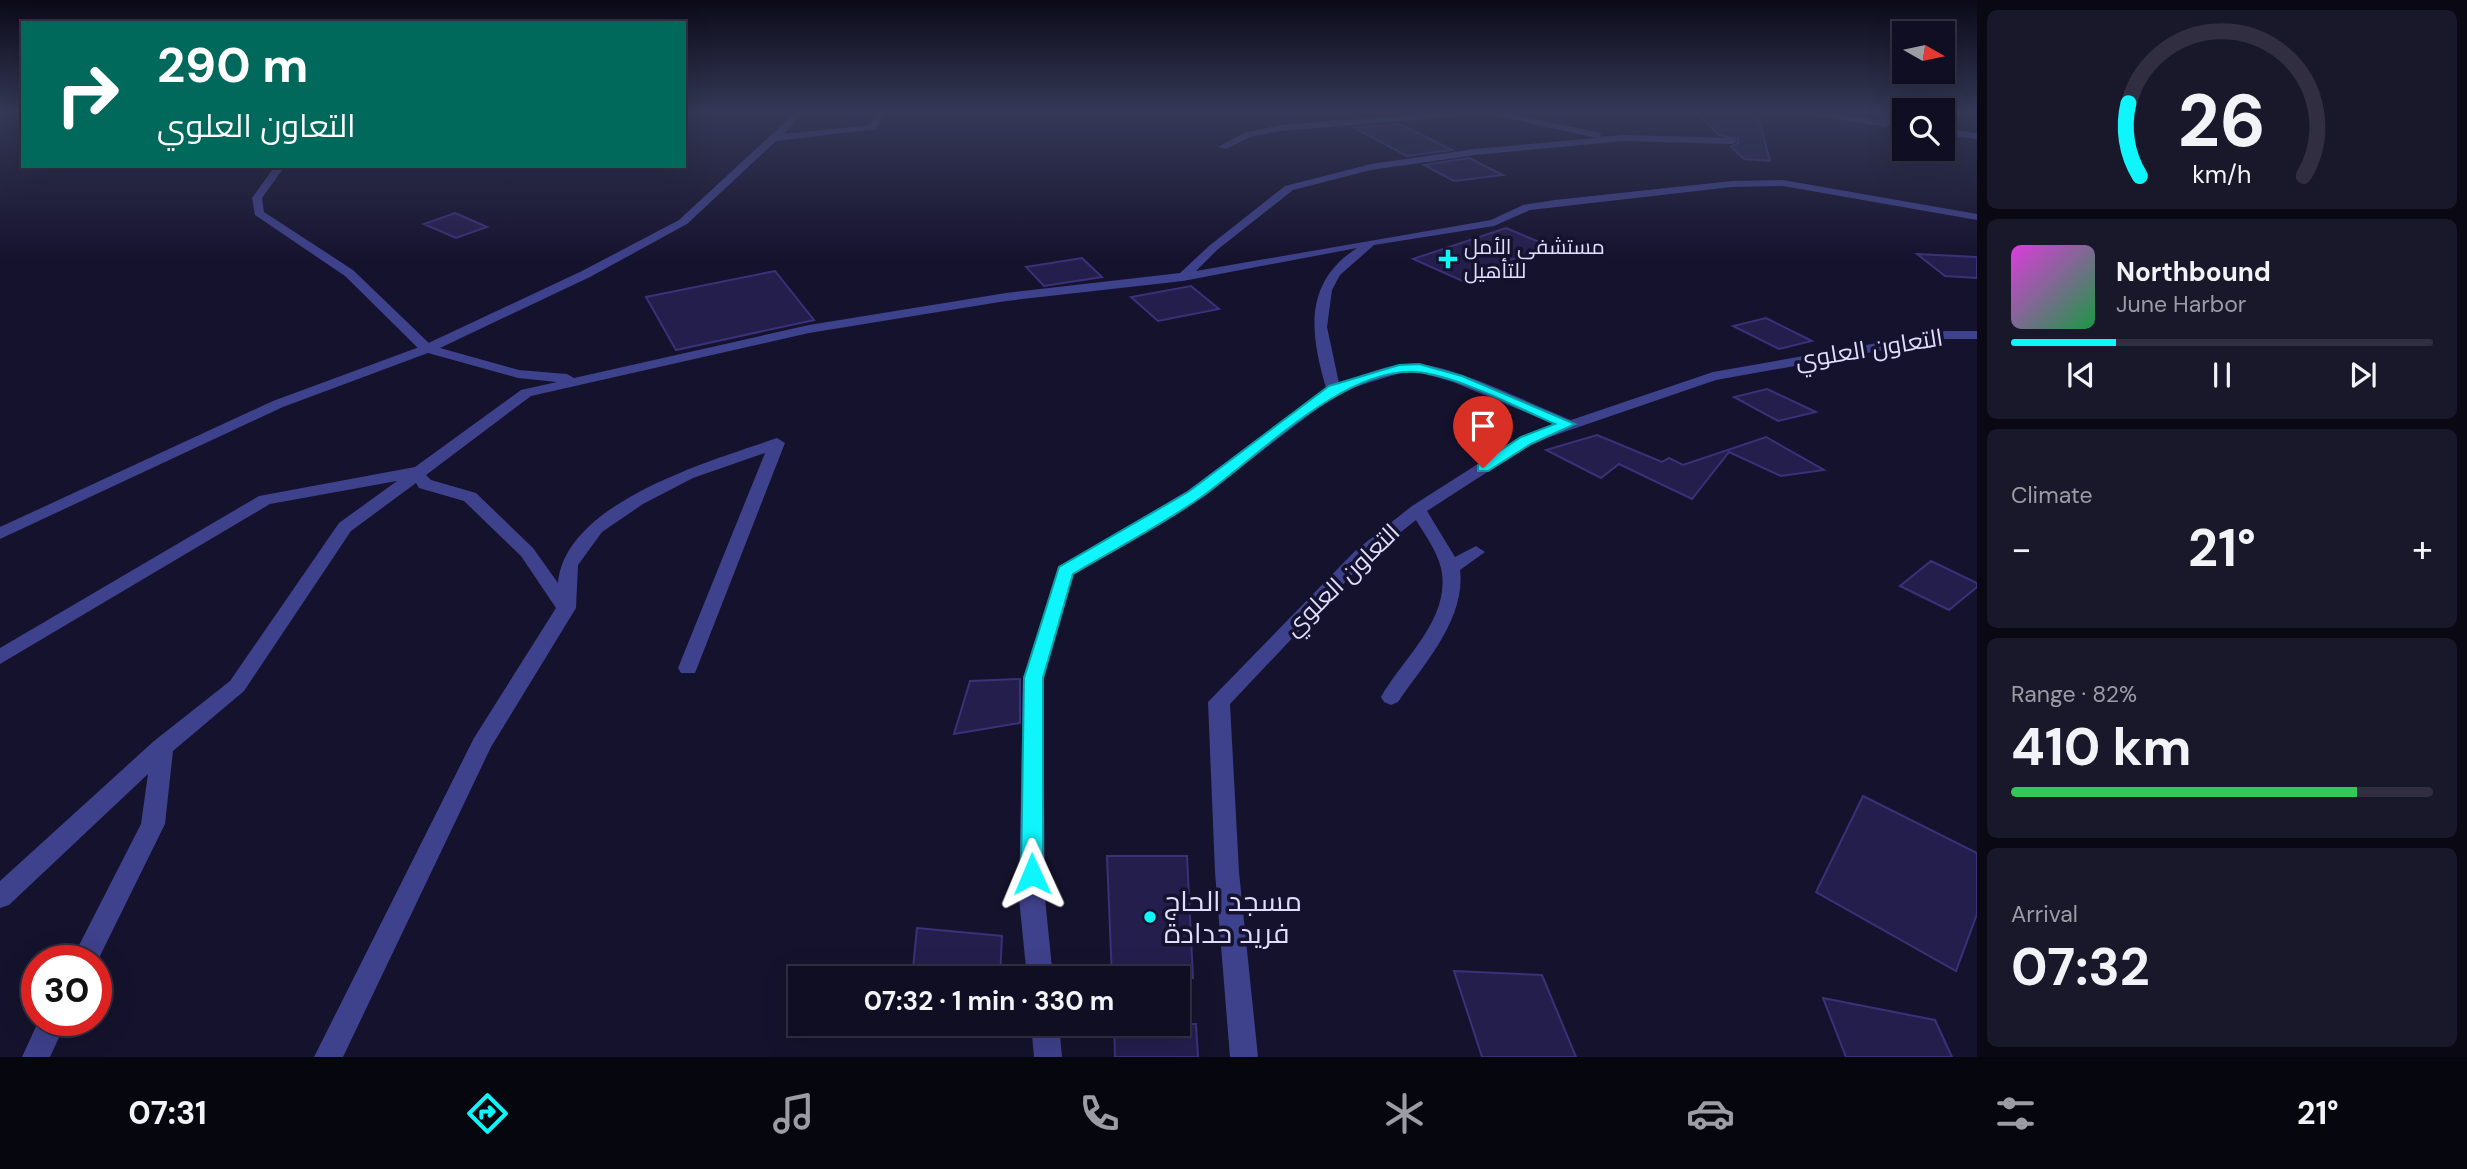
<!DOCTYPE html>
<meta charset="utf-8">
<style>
:root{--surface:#100e22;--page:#19172a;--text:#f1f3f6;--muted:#9c9ca5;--line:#302e40;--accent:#0ef5fb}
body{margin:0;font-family:"DM Sans",Cairo,sans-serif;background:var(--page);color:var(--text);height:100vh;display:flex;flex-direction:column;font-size:26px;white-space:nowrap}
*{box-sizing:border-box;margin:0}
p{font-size:23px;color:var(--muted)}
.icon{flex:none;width:38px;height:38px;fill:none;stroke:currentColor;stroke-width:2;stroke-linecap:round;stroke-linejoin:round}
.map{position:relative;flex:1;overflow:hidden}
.details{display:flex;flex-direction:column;gap:10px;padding:10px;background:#090813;width:490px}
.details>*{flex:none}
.hud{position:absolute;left:21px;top:21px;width:665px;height:147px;border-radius:0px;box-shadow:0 7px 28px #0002,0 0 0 2px var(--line);background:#00695c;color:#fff;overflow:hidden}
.needle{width:46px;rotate:99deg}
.buttons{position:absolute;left:1892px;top:21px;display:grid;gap:14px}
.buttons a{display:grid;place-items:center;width:63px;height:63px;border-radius:0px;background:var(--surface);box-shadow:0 7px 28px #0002,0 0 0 2px var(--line);font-size:35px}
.speed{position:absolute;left:21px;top:945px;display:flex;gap:14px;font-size:35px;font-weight:700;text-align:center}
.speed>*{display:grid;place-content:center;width:91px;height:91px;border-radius:50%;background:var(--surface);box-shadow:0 7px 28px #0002,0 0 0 2px var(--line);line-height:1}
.speed .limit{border:10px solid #d22;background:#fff;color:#111}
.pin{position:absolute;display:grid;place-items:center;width:60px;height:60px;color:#fff;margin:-72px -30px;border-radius:50% 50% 50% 0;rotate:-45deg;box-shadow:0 0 7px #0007}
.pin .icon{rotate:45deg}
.me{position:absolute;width:77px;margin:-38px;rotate:359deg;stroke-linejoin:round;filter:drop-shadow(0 0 5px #0008)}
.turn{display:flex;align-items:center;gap:24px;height:147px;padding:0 21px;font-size:32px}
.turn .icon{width:91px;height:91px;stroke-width:2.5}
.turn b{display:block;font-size:49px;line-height:60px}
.big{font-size:52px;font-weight:700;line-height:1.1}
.details .widget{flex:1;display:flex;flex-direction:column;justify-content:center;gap:10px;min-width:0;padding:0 24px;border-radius:10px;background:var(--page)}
.details .dial{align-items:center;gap:0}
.dial svg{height:182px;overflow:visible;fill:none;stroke:var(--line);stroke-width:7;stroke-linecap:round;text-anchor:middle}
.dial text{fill:var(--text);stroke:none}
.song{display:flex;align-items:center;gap:21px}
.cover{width:84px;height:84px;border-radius:10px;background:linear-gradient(135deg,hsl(300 70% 55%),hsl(140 70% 35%))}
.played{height:7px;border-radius:4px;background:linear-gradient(90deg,var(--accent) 25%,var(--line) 25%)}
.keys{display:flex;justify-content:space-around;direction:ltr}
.heat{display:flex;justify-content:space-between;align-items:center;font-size:38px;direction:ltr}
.charge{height:10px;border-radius:5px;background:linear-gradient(90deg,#34c759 82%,var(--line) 0)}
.trip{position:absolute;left:788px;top:966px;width:402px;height:70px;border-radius:0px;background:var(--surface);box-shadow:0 7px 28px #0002,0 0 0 2px var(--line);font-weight:700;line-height:70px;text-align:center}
.menu{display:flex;height:112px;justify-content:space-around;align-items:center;background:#06060e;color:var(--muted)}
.menu .icon{width:49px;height:49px}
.menu .on{color:var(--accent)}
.menu b{font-size:32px;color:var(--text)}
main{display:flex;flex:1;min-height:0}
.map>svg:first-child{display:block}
.building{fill:#241e4d;stroke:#3a3179;stroke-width:2}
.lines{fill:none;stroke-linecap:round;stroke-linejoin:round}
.minor{fill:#3e418b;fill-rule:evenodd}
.tertiary{fill:#3e418b;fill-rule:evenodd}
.route{fill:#0ef5fb;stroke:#099fa3;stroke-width:2}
.poi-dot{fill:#0ef5fb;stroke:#15122d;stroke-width:2.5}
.labels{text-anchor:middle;stroke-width:7;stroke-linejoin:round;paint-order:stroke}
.far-poi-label{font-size:21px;fill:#e0defe;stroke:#15122d;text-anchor:start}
.street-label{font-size:24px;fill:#e0defe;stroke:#15122d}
.near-poi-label{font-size:28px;fill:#e0defe;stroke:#15122d;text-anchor:start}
</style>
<main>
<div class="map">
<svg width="1977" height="1057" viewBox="0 0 1977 1057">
<rect width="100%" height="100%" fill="#15122d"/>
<!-- building -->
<path class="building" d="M1695 112H1757L1770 161 1744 159 1731 147 1738 143V139L1719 135Z
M1400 124 1452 150 1407 156 1354 128Z
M1469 158 1503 175 1454 181 1424 165Z
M455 213 487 227 456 238 424 224Z
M1506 228 1551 247 1501 263 1513 268 1469 284 1413 259Z
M1917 254 1977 257V278L1945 276Z
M1082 258 1102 277 1044 286 1026 267Z
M775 271 814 320 676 350 646 297Z
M1191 286 1219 309 1158 321 1131 297Z
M1766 318 1812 341 1779 349 1733 326Z
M1767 389 1816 412 1778 421 1734 397Z
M1597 435 1662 462 1669 458 1683 465 1766 437 1824 470 1781 476 1729 452 1692 499 1619 464 1601 478 1546 450Z
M1931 561 1977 583V587L1949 610 1900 586Z
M1020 679V723L954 734 970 681Z
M1863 796 1977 853V914L1956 971 1816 892Z
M1107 856H1187L1193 978H1112Z
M917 928 1002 936 1000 978H912Z
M1454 971 1542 975 1576 1057H1482Z
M1823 998 1935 1020 1952 1057H1846Z
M1114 1024H1196L1198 1057H1115Z"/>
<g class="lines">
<!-- minor -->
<path class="minor" d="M796 112H805L783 134 870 125 878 112H886L876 129 776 141 687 224 590 277 440 348 519 370 567 374 574 378 809 325 1006 293 1180 273 1209 246 1285 186 1371 164 1475 149 1597 138 1488 114 1280 131 1250 137 1226 149 1218 147 1244 133 1280 125 1451 112H1502L1601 133 1600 137 1624 135 1732 138 1737 141 1732 144 1624 141 1475 155 1371 170 1293 190 1217 250 1196 271 1491 220 1523 205 1555 200 1732 181 1783 180 1977 214V220L1783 186 1732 187 1530 210 1494 226 1374 245 1340 275 1332 290 1327 327 1339 383C1364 375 1392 362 1418 364 1458 367 1531 404 1571 420L1713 372 1945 331H1977V339H1945L1716 380 1532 443 1427 511 1455 557 1476 546 1485 552 1460 570C1466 619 1424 664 1398 702L1391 705 1384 702 1381 697C1403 658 1452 618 1441 568 1437 551 1425 535 1416 520L1367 559 1230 704 1239 872 1258 1057H1230L1215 872 1208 702 1355 551 1412 506 1520 437 1556 425 1453 382 1418 372 1400 373 1339 392 1199 499 1073 574 1043 678 1045 898 1053 978H1027L1019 898 1023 678 1059 567 1187 491 1326 388C1310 333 1303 283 1357 248L1183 281 1006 301 809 333 531 396 426 475 431 480 476 493 533 548 558 583C565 503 707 462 771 440L777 438 785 443 695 673H681L678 668 765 453 693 478 643 504 602 532 578 565 576 608 491 747 343 1057H314L474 738 556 608 521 556 464 501 419 488 416 483 351 531 244 691 173 751 165 824 96 964V961H71L141 824 148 774 9 905 0 908V881L154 741 230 681 339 523 397 481 270 504 0 664V648L259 496 415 467 521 390 557 382 518 378 428 353 283 407 0 539V527L273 401 422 346 582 271 679 220Z
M1791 112H1816L1880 120 1877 112H1885L1891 124 1886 127Z
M1942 129 1977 133V139L1942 135Z
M39 1020H67L50 1057H22Z
M1031 1024H1059L1062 1057H1034Z"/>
<!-- tertiary -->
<path class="tertiary" d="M275 166H285L262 198 264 212 353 270 432 346V352H422L345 276 255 215 252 198Z"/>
</g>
<!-- sky -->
<linearGradient id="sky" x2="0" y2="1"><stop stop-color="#0c0a19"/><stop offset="0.43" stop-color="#353957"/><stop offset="1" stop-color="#353957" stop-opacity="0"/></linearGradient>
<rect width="1977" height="260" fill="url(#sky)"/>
<!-- route -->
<path class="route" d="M1419 364 1462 376 1575 424 1531 444 1488 471H1478V465L1521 437 1555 424C1518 408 1456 375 1416 372 1342 368 1258 457 1200 498 1160 526 1115 549 1073 574L1043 678V874L1040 881 1032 884 1024 881 1021 874 1024 678 1059 567 1188 492 1329 386 1399 365Z"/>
<!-- markers -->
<g class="poi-dot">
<path d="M1444.5 248.5h7v7h7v7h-7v7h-7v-7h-7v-7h7z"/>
<circle cx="1150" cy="917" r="7"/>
</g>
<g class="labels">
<!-- far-poi labels -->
<g class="far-poi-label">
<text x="1464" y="254">مستشفى الأمل<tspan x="1464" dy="24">للتأهيل</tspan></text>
</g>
<!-- street labels -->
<g class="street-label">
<text transform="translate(1869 349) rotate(-9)" y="8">التعاون العلوي</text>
<text transform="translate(1342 580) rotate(-44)" y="8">التعاون العلوي</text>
</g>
<!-- near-poi labels -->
<g class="near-poi-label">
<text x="1164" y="911">مسجد الحاج<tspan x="1164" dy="32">فريد حدادة</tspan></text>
</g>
</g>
</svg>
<div class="buttons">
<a><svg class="needle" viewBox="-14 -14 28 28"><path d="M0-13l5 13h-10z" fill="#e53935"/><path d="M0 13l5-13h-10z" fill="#9c9ca5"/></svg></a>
<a><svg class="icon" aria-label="search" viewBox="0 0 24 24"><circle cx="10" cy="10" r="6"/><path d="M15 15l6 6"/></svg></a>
</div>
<div class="speed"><div class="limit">30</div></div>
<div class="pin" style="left:1483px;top:468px;background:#d93025"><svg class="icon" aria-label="arrive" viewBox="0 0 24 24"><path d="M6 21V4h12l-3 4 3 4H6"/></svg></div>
<svg class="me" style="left:1032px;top:874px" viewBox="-20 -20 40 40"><path d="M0-17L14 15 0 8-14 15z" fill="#0ef5fb" stroke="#fff" stroke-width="4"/></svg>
<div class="trip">07:32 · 1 min · 330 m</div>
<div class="hud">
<div class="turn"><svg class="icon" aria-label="right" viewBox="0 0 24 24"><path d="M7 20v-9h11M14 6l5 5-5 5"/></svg><div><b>290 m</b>التعاون العلوي</div></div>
</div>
</div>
<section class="details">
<div class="widget dial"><svg viewBox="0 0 100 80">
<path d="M14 69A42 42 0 1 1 86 69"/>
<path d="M14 69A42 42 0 0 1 9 37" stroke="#0ef5fb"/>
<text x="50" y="56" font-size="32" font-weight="700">26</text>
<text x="50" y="72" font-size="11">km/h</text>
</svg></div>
<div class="widget">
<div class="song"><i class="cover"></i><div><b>Northbound</b><p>June Harbor</p></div></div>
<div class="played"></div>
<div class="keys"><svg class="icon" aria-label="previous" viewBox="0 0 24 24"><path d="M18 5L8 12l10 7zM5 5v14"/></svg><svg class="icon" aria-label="pause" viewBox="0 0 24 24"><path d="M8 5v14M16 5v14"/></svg><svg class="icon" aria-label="next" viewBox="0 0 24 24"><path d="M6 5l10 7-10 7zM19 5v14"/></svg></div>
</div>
<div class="widget"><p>Climate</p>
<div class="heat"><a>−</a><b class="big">21°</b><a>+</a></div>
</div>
<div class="widget"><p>Range · 82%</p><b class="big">410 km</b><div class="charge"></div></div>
<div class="widget"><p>Arrival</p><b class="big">07:32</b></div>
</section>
</main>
<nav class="menu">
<b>07:31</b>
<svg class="icon on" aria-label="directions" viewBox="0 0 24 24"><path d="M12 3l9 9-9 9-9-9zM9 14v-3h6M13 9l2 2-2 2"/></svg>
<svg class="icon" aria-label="music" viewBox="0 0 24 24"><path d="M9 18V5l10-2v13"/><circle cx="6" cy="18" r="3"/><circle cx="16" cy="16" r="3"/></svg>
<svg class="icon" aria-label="phone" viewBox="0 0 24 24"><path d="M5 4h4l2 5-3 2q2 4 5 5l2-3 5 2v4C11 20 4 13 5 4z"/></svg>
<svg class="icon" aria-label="climate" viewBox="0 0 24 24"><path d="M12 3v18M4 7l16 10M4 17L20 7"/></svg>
<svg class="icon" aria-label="car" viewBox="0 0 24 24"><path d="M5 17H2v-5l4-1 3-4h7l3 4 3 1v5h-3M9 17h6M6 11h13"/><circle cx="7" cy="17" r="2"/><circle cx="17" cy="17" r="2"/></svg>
<svg class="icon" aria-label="filters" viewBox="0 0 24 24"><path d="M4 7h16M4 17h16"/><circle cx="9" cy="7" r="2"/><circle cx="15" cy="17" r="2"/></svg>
<b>21°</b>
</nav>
